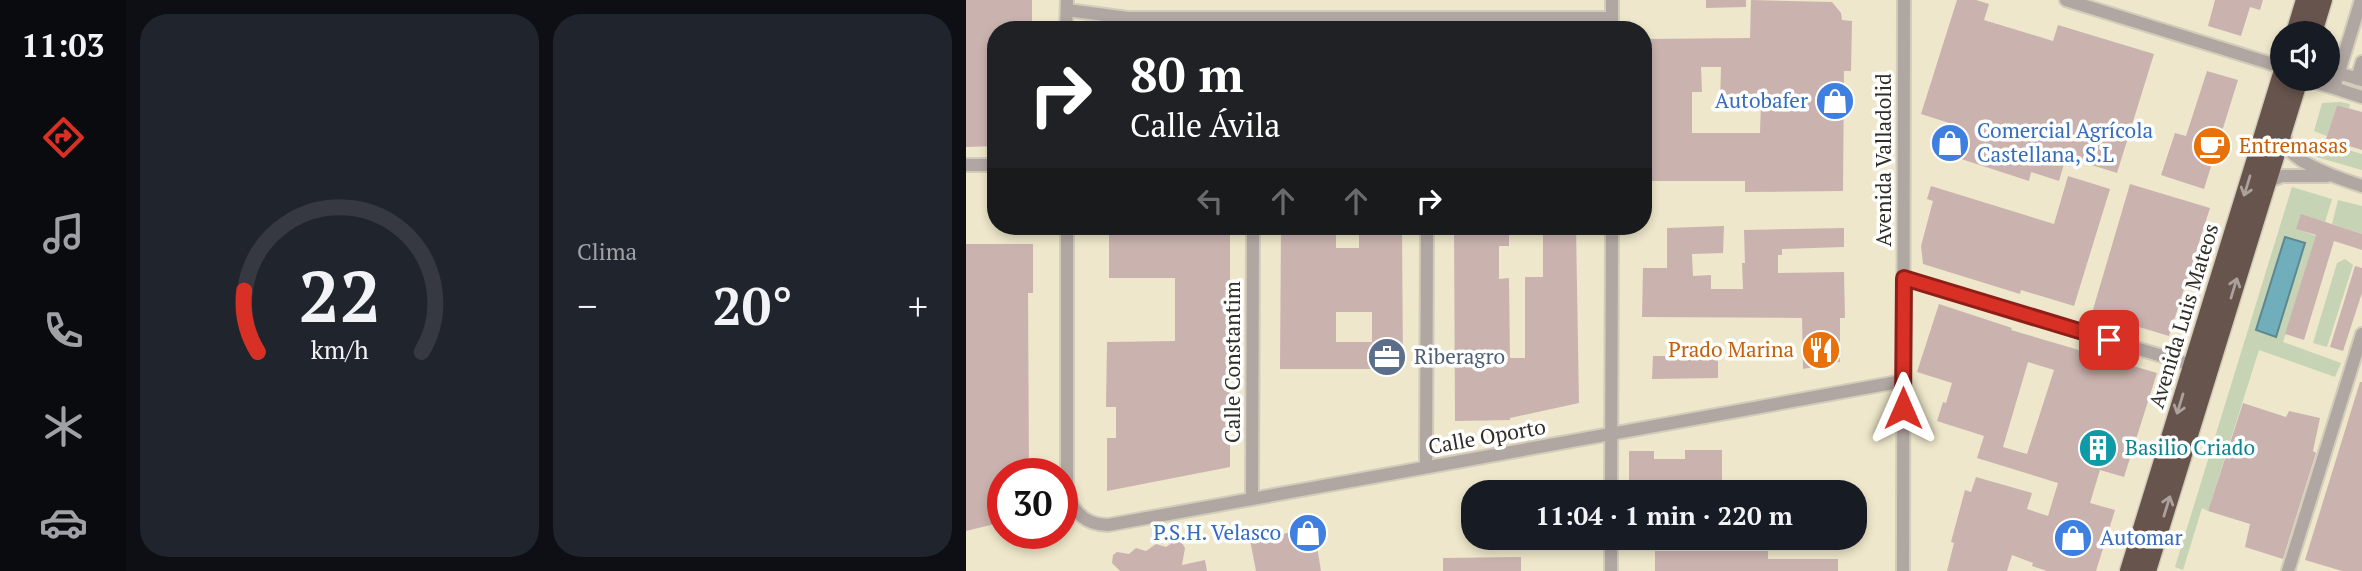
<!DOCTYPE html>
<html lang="es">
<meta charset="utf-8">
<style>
:root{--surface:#171b24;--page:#20242c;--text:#f1f3f6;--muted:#9ea1a6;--line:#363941;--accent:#d93025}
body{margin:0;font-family:"PT Serif",serif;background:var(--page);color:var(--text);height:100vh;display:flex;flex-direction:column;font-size:26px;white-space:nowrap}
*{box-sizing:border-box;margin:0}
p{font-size:23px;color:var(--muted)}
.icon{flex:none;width:38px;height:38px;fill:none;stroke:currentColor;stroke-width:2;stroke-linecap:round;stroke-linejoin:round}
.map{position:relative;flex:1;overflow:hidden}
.panel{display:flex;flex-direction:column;gap:14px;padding:14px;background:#0d0f14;width:840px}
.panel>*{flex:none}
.guide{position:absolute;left:21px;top:21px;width:665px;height:214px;border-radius:28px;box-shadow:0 4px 10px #0003;background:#202124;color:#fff;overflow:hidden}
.controls{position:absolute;left:1304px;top:21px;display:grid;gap:14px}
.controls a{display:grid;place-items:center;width:70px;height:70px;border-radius:50%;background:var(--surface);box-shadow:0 4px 10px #0003;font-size:35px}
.speed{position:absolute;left:21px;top:458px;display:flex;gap:14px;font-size:35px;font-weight:700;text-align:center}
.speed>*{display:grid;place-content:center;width:91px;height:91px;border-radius:50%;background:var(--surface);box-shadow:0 4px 10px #0003;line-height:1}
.speed .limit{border:10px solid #d22;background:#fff;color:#111}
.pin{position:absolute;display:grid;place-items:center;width:60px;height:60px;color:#fff;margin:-30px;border-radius:14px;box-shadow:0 4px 10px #0006}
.me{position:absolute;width:77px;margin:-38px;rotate:0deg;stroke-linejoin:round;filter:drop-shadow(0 0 5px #0008)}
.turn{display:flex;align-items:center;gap:24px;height:147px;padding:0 28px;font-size:32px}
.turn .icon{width:91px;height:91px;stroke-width:2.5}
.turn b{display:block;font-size:49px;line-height:60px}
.lanes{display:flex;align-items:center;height:66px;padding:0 28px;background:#0003;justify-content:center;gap:35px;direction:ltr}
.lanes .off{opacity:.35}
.big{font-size:52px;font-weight:700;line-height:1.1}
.panel .card{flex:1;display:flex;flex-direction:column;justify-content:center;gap:10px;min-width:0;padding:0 24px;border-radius:28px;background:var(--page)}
.panel .dial{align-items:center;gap:0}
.dial svg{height:182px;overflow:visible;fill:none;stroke:var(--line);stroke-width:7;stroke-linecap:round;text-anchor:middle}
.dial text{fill:var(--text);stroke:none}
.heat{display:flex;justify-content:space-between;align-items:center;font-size:38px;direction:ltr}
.panel .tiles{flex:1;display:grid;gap:14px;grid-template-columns:repeat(2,1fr)}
.trip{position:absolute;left:495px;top:480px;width:406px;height:70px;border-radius:28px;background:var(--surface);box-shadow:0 4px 10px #0003;font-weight:700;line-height:70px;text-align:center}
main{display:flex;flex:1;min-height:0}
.tab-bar{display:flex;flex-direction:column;width:126px;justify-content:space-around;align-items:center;background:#090b0e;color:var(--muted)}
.tab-bar .icon{width:49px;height:49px}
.tab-bar .active{color:var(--accent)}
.tab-bar b{font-size:32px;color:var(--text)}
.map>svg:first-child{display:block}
.built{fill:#eee7cb;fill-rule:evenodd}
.green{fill:#c6d3b4}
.water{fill:#71aebc;stroke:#5e888f;stroke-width:2}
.building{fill:#cab3af;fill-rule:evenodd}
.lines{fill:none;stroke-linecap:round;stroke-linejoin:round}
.minor-casing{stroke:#d2ccba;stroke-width:16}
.highway-casing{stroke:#d2ccba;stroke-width:21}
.minor{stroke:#b0a6a2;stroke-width:12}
.highway{stroke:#67544d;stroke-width:18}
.oneway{stroke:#aba19d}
.route-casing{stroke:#8d1f18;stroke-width:18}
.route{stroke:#d93025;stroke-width:12}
.labels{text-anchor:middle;stroke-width:7;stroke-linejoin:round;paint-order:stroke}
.shop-label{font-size:21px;fill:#366cbe;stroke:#fff;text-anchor:end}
.food-label{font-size:21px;fill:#c56008;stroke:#fff;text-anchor:start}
.street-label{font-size:21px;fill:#302e26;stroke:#fff}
.service-label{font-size:21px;fill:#4e5e75;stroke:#fff;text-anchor:start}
.culture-label{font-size:21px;fill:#0d838f;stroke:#fff;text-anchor:start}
</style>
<main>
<nav class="tab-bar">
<b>11:03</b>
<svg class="icon active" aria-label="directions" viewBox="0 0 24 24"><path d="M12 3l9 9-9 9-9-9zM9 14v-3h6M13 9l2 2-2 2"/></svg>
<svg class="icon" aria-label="music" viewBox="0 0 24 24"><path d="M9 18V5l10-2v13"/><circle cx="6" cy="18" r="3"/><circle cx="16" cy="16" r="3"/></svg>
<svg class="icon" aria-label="phone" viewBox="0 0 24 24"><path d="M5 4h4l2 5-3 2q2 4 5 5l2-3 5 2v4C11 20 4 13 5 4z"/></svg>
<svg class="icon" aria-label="climate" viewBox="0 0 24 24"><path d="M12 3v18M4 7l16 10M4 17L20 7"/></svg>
<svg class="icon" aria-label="car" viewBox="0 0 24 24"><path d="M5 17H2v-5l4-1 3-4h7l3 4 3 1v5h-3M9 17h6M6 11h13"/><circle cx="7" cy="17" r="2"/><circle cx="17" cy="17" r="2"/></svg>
</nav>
<section class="panel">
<div class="tiles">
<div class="card dial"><svg viewBox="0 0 100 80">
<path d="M14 69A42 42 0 1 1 86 69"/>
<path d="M14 69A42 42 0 0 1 8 42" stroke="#d93025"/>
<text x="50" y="56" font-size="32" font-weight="700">22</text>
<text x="50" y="72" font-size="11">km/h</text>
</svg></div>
<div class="card"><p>Clima</p>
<div class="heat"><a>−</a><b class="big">20°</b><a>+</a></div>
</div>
</div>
</section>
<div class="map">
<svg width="1396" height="571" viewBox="0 0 1396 571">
<rect width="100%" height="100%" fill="#f5efdb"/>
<!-- built -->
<path class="built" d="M0 0H1396V571H0ZM30 30H677V226H30ZM1316 33H1362V79H1316ZM37 474H96V534H37ZM508 492H889V537H508Z"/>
<!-- green -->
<path class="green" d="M1374 102 1384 104 1383 108 1371 105 1361 136 1348 131 1356 103Z
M1345 139 1396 154V170L1340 154Z
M1326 187 1366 199 1359 222 1335 215 1331 229 1350 236 1317 342 1375 363 1369 377 1293 350 1242 511 1236 508 1217 570 1209 567Z
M1372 200 1396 206V234L1366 224Z
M1379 259 1387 265 1361 347 1347 343 1371 263Z"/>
<!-- water -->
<path class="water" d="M1319 237 1339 243 1310 337 1290 330Z"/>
<!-- building -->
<path class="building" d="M0 0H66V30H30V146L0 147Z
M740 0H780V7L740 8Z
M785 0 866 2 875 13 876 20 886 21 885 71H878L877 191 779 192V181H677L678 39 784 38ZM735 67H755L754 103 795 101 794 133H726V92H736Z
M991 0H1010L1023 4 1018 20 1087 41 1092 25 1188 54 1151 173 1100 157 1093 181 1065 172 1063 181 986 156 985 159 973 155 983 123 955 114Z
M1249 0H1297L1294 10 1284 7 1275 36 1242 26Z
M1241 71 1272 80 1238 189 1195 175 1209 133 1220 136Z
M1371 105 1396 112V150L1360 139Z
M1102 176 1144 189 1108 306 1055 290 1054 294 957 264 955 246 967 201 961 199 965 186 1088 224Z
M1164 184 1244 208 1203 336 1126 313Z
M1335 214 1396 234V250L1368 241 1338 340 1319 334 1350 235 1330 229Z
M143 226H264V467L141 491V438H150V407H140L141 342 209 341V278H143Z
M315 226H370V248H393V226H436L437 369H314ZM370 312H406V342H370Z
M488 226H543V246H533V279L543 278 544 358H559V277H577V226H610L613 403 544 418V420L489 421Z
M758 226 757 253 726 254 727 276 745 275V289H777L776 263H779L778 230 878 228V247L816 249V255H812V273L878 272 879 318H874V362L837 369 836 318 676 317 677 268H701V228Z
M0 244H67V293H62L63 474H37V522L0 531Z
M1389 266 1396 268V293L1377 351 1364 347Z
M973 304 1046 328 1045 330 1191 373 1158 477 1134 470 1124 503 1149 510 1130 571H1081L1066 566 1067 563 1046 555 1041 571H981L988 543 985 542 999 490 1005 492 1010 477 1066 493 1061 509 1082 516 1092 483 1011 458 1018 436 971 421 977 402 980 403 986 383 951 372ZM1062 362 1088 370 1061 454 1037 447Z
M727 348H752V378L686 379 687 356H727Z
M1394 382H1396V571H1376L1339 560Z
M1277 403 1320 417 1323 411 1354 418 1347 451 1350 453 1317 559 1279 547 1284 524 1242 511Z
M719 450H756V492H669V490H663V451H688V459H719Z
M348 528 355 571H290L284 540Z
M210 540 216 543 219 548 216 565 239 560 241 571H154L146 563 147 555 151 552 163 554 170 548 180 551 190 544 200 547Z
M689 551H802V559H872V571H689Z
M555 557V571H477V558Z"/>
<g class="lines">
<!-- minor casing -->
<g class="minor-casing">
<path id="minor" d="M1100 0 1316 67
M1395 0 1368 88 1396 97
M101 10 162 18H646
M100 30 101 0
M133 30 162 18
M646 30V0
M1372 73 1396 80
M1338 79 1368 88
M1391 79 1396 62
M1318 131C1319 136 1320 143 1322 148 1332 165 1378 180 1396 186
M0 165H30
M1301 182 1316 176H1361
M101 226V490C106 512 120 525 142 525L937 381
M938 278 1226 365
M460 467 461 226
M645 492 646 226
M286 498 287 226
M645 537V571
M937 571 938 0
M1322 571 1396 334"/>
</g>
<!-- highway casing -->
<g class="highway-casing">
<path id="highway" d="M1329 33 1339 0
M1347 33 1357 0
M1163 571 1316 74
M1181 571 1333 79"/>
</g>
<!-- minor -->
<use href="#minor" class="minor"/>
<!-- highway -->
<use href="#highway" class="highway"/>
</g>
<!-- one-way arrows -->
<defs><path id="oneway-shaft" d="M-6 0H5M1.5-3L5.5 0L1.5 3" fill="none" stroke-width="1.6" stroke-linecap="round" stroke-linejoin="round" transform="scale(1.75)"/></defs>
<g class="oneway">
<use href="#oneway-shaft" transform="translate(1281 186) rotate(107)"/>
<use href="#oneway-shaft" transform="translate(1268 288) rotate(-73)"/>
<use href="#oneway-shaft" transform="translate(1214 404) rotate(107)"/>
<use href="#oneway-shaft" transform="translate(1201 506) rotate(-73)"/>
</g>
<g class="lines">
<!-- route casing -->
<g class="route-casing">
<path id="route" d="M937 408 938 278 1143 340"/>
</g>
<!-- route -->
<use href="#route" class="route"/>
</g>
<!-- icons -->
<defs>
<g id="shop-disc" transform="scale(2.0125)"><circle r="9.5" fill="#3f7fe0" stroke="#fff"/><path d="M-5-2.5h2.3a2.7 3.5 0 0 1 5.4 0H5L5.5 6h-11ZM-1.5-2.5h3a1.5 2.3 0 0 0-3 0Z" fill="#fff"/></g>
<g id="cafe-disc" transform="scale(2.0125)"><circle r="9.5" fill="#e8710a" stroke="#fff"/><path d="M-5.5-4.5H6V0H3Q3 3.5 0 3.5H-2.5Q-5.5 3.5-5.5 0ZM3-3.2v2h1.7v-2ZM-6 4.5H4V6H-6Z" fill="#fff"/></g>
<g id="restaurant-disc" transform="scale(2.0125)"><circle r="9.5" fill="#e8710a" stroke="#fff"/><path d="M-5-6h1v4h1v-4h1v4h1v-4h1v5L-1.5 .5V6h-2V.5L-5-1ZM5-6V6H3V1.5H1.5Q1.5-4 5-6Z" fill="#fff"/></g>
<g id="office-disc" transform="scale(2.0125)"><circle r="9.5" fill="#5c6f8a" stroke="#fff"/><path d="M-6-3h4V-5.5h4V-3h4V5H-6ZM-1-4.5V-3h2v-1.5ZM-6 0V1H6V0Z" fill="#fff"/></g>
<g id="building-disc" transform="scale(2.0125)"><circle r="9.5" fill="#0f9aa8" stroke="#fff"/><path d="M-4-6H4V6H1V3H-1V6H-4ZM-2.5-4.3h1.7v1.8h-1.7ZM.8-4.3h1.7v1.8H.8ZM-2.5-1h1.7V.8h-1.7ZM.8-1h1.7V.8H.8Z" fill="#fff"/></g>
</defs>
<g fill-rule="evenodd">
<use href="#shop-disc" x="869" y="101"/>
<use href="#shop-disc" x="984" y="143"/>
<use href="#cafe-disc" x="1246" y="146"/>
<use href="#restaurant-disc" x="855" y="350"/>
<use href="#office-disc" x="421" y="357"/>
<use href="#building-disc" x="1132" y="448"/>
<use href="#shop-disc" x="342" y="533"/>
<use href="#shop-disc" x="1107" y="538"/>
</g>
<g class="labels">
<!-- shop labels -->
<g class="shop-label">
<text x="842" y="108">Autobafer</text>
<text x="1011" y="138" text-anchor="start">Comercial Agrícola<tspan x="1011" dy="24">Castellana, S.L</tspan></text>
<text x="315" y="540">P.S.H. Velasco</text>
<text x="1134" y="545" text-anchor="start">Automar</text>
</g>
<!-- food labels -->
<g class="food-label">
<text x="1273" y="153">Entremasas</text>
<text x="828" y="357" text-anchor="end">Prado Marina</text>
</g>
<!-- street labels -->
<g class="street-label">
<text transform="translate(918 160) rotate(-90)" y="7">Avenida Valladolid</text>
<text transform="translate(1218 316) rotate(-73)" y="7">Avenida Luis Mateos</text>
<text transform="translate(267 362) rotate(-90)" y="7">Calle Constantim</text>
<text transform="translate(521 437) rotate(-10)" y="7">Calle Oporto</text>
</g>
<!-- service labels -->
<g class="service-label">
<text x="448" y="364">Riberagro</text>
</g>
<!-- culture labels -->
<g class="culture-label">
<text x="1159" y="455">Basilio Criado</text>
</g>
</g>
</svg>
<div class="controls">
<a><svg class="icon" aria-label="sound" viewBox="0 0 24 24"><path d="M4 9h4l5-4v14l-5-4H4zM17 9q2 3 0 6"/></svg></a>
</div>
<div class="speed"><div class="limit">30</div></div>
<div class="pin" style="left:1143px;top:340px;background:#d93025"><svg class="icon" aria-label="arrive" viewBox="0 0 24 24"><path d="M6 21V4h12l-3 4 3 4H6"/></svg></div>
<svg class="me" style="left:937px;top:408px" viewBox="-20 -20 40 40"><path d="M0-17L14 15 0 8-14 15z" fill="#d93025" stroke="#fff" stroke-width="4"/></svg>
<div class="trip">11:04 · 1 min · 220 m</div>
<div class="guide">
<div class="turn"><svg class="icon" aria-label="right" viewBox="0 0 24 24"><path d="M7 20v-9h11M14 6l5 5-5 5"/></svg><div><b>80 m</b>Calle Ávila</div></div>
<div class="lanes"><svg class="icon off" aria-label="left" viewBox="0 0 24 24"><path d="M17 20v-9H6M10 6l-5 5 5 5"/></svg><svg class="icon off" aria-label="ahead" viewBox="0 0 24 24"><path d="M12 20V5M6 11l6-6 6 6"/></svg><svg class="icon off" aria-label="ahead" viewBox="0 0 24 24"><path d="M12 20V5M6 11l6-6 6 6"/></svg><svg class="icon" aria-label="right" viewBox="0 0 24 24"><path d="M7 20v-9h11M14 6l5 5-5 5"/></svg></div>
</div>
</div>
</main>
